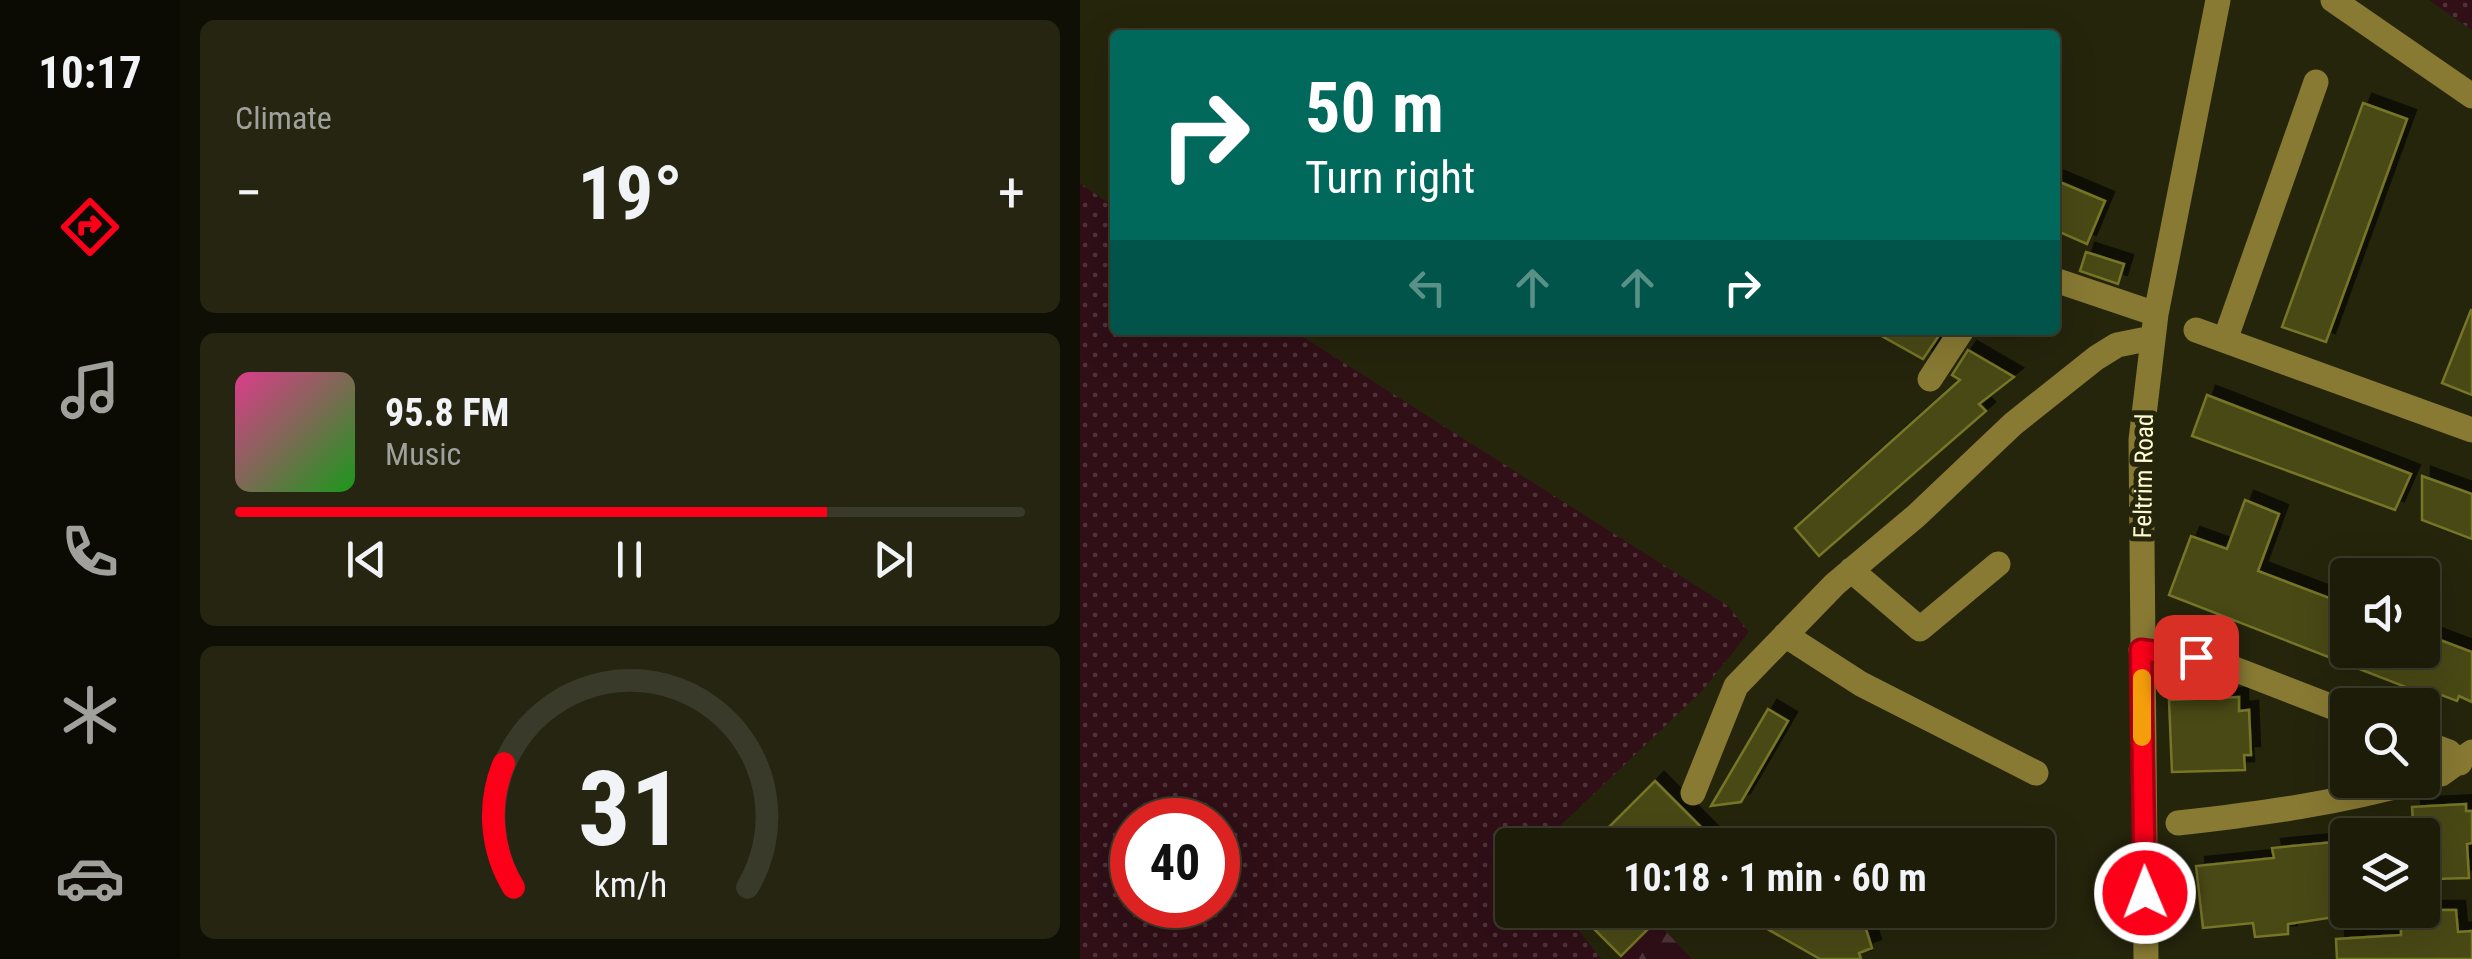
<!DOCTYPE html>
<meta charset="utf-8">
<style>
:root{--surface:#1c1c09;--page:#252512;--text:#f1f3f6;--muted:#a0a19c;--line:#3a3a2a;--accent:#fc001a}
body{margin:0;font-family:"Roboto Condensed",sans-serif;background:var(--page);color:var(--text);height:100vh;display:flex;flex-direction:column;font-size:38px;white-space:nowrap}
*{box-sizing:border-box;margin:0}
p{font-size:32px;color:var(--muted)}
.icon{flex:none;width:55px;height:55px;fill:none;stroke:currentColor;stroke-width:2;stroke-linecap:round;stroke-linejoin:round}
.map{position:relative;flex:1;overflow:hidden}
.side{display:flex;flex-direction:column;gap:20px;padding:20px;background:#0f0f05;width:900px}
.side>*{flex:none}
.top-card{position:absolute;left:30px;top:30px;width:950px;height:305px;border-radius:10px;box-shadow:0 10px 40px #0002,0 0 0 2px var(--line);background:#00695c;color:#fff;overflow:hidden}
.fabs{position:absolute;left:1250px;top:558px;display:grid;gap:20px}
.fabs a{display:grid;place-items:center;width:110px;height:110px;border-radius:10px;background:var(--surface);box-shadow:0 10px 40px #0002,0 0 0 2px var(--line);font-size:50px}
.speed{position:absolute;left:30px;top:798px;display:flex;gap:20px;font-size:50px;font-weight:700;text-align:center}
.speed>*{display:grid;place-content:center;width:130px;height:130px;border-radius:50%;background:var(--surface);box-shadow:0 10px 40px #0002,0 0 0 2px var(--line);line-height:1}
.speed .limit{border:15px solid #d22;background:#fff;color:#111}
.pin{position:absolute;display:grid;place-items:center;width:85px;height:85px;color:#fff;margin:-42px;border-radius:20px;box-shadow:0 5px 15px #0006}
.me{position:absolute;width:110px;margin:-55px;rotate:359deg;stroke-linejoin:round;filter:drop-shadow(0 0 8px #0008)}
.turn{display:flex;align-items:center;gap:35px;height:210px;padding:0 30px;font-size:45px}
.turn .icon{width:130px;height:130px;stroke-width:2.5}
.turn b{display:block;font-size:70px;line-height:85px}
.lanes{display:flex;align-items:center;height:95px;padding:0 30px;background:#0003;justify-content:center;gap:50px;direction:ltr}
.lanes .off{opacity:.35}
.big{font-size:75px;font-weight:700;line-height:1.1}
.side .widget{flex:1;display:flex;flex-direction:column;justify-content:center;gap:15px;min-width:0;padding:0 35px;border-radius:15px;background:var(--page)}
.side .dial{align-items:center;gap:0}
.dial svg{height:260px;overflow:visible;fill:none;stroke:var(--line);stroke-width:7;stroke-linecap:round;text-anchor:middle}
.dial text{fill:var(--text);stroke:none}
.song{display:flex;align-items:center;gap:30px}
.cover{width:120px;height:120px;border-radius:15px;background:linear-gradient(135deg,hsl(330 70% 55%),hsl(120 70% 35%))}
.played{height:10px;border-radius:5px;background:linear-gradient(90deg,var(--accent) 75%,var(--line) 75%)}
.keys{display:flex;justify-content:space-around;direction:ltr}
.heat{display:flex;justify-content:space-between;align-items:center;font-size:55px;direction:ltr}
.trip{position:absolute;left:415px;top:828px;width:560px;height:100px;border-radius:10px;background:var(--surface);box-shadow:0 10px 40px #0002,0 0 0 2px var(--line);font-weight:700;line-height:100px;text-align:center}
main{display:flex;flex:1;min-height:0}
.tabs{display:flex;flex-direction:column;width:180px;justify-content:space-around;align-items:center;background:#0b0b04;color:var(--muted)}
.tabs .icon{width:70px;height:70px}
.tabs .on{color:var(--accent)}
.tabs b{font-size:45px;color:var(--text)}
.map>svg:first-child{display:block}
.grass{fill:url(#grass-dots);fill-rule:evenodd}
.forest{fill:url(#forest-firs)}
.building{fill:#484817;stroke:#767627;stroke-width:2.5;filter:url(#shadow)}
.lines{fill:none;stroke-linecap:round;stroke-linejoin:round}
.minor{stroke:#887a33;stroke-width:25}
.route-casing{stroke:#a40011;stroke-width:25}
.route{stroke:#fc001a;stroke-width:18}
.slow{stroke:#f59e0b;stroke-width:18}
.labels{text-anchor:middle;stroke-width:10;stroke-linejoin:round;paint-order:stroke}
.street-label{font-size:25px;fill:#fffbd1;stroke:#25250c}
</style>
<main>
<nav class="tabs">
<b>10:17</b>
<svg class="icon on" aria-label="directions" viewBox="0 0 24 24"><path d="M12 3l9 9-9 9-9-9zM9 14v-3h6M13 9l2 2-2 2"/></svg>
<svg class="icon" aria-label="music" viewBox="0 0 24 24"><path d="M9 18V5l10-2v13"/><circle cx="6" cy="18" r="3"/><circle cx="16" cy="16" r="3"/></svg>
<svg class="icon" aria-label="phone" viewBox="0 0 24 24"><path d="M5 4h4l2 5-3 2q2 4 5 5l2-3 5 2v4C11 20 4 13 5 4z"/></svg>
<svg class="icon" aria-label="climate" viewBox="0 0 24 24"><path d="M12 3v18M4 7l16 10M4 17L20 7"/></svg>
<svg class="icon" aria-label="car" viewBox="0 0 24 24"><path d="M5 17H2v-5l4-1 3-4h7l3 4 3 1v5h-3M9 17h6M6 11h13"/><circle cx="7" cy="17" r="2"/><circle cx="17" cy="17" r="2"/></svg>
</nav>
<section class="side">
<div class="widget"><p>Climate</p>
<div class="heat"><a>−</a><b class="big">19°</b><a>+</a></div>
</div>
<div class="widget">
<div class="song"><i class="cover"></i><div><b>95.8 FM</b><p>Music</p></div></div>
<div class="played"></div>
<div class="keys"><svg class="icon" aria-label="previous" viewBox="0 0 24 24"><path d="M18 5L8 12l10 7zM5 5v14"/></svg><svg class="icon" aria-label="pause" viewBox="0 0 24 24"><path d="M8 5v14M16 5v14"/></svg><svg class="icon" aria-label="next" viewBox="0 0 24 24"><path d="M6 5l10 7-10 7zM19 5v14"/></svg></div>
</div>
<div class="widget dial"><svg viewBox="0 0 100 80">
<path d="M14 69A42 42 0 1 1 86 69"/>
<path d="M14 69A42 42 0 0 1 11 31" stroke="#fc001a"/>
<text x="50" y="56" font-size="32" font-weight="700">31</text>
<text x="50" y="72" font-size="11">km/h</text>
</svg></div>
</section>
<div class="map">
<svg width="1392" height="959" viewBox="0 0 1392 959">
<defs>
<pattern id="grass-dots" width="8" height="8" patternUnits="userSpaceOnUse" patternTransform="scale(2.5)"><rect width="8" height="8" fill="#300f17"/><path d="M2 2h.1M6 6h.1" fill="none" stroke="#4f3338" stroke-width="1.8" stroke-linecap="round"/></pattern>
<pattern id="forest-firs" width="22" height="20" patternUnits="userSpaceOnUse" patternTransform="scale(2.5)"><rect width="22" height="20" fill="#300f17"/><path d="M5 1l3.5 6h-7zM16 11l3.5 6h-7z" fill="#4f3338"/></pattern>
<filter id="shadow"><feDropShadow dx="9" dy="-9" stdDeviation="0" flood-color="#0009"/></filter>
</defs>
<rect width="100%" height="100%" fill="#25250c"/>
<!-- grass -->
<path class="grass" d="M1349 0H1392V30L1389 28Z
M0 183 35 208V330H212L648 606 669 632 622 691 460 845H432V910H483L521 959H0ZM52 820H138V905H52Z"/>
<!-- forest -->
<path class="forest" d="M576 921 612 959H539L541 956Z"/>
<!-- building -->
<path class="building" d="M1283 103 1327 119 1246 342 1202 327Z
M975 180 1025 201 1007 244 975 230Z
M1006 252 1044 264 1038 284 1000 271Z
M1391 310H1392V395L1362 383Z
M791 330H853L860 334 843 359Z
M888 350 934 377 899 404 906 411 739 556 715 528 880 380 872 375Z
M1127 395 1331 474 1315 510 1112 436Z
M1342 476 1392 494V539L1342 520Z
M1165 500 1199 514 1178 571 1268 605V650H1342V633L1392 652V702L1379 696 1377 701 1343 688 1341 693 1089 595 1111 536 1147 549Z
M1159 697V711L1169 710 1171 755H1164L1165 770 1092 772 1089 700Z
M688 709 708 721 661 802 631 806Z
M575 781 639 845H511Z
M1386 804V811H1392V843L1387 844 1389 878 1353 879 1351 846H1342V835H1334L1332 807Z
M1265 841 1268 915 1208 924V934L1175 937 1173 923 1123 928 1116 866 1194 858 1192 848Z
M495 910H587L541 956Z
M654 910H751L756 913 780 910 792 948 779 953 781 959H740Z
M1321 910H1376L1378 932 1392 931V959H1257L1256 939 1321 935Z"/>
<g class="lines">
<!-- minor -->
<path class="minor" d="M1253 0 1392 96
M975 280 1076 314
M1116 330 1392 430
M1145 340 1236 82
M850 379 882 330
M771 570 840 629 918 564
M705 635 781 684 956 773
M1061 650 1139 663 1268 713
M1342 742 1369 752 1380 763
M1342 779 1361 774 1392 752
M613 793 656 686 755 584 836 516 933 424 1016 358 1037 345 1072 338
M1098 823C1180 814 1260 803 1340 780
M1066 959 1061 440 1076 314 1138 0"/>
</g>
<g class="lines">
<!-- route casing -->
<g class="route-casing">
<path id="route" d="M1065 893 1061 650 1116 657"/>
</g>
<!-- route -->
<use href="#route" class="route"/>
<!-- slow -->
<path class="slow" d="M1062 678V737"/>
</g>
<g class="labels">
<!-- street labels -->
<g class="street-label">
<text transform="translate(1063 476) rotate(-89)" y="9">Feltrim Road</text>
</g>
</g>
</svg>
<div class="fabs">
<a><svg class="icon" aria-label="sound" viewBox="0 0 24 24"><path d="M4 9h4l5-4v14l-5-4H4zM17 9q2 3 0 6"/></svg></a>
<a><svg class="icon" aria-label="search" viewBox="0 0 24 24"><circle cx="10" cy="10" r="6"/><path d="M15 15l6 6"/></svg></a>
<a><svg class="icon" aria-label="layers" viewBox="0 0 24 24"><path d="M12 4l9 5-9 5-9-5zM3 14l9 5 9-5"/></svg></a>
</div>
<div class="speed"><div class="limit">40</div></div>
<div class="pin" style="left:1116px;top:657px;background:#d93025"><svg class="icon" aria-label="arrive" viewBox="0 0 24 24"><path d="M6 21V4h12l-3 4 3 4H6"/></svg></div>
<svg class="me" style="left:1065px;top:893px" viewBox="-20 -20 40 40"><circle r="17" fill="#fc001a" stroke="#fff" stroke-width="3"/><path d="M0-11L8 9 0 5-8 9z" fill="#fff"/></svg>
<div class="trip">10:18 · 1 min · 60 m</div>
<div class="top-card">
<div class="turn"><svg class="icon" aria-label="right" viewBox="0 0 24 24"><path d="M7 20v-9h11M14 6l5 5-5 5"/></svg><div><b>50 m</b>Turn right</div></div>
<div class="lanes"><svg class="icon off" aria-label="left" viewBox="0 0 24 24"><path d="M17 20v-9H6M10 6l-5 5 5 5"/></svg><svg class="icon off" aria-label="ahead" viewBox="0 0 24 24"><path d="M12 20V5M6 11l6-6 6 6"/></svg><svg class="icon off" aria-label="ahead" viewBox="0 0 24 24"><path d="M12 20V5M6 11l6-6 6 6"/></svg><svg class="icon" aria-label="right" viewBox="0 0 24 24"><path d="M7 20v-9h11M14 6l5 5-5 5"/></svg></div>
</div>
</div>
</main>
